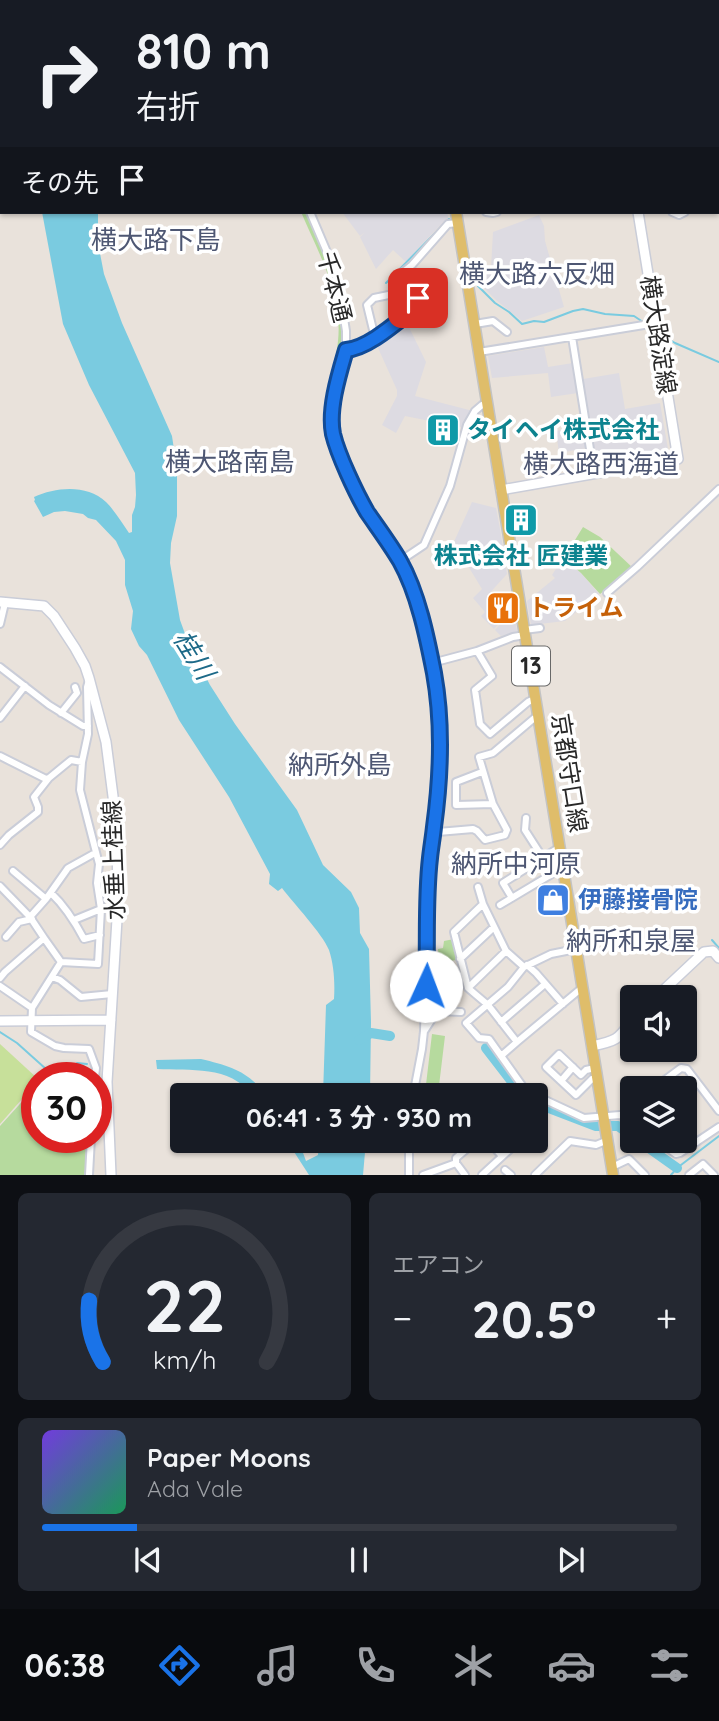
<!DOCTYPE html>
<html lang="ja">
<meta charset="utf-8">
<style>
:root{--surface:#171b24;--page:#242831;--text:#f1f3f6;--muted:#9ea1a6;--line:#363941;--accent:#1a73e8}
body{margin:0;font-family:Quicksand,"Noto Sans JP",sans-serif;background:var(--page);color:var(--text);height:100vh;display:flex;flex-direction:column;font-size:26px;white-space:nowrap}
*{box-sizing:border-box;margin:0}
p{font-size:23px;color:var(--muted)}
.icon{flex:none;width:38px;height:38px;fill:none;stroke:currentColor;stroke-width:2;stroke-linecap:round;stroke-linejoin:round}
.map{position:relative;height:1175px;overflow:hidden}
.sheet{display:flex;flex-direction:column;gap:18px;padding:18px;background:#0d0f14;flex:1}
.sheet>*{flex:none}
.top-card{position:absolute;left:0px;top:0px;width:719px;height:214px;box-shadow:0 2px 5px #0004;background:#171b24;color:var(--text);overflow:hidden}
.controls{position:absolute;left:620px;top:985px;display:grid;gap:14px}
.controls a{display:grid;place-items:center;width:77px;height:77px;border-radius:7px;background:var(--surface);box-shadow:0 2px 5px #0004;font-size:35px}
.speed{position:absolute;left:21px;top:1062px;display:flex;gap:14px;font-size:35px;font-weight:700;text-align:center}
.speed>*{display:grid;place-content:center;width:91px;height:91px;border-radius:50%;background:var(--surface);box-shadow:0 2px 5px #0004;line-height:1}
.speed .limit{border:10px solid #d22;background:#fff;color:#111}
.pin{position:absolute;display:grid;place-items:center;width:60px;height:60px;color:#fff;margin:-30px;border-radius:14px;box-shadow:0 4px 10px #0006}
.me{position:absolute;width:77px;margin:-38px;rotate:2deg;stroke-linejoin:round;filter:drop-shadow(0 0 5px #0008)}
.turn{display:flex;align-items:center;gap:24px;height:147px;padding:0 21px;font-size:32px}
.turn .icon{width:91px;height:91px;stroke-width:2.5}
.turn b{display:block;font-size:49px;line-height:60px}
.then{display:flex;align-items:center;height:66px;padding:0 21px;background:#0003;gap:14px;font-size:26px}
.big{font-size:52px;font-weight:700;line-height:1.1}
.sheet .card{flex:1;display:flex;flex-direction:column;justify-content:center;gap:10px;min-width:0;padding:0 24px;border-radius:10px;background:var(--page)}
.sheet .dial{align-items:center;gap:0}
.dial svg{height:182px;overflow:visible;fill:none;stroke:var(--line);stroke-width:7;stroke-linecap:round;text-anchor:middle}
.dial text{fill:var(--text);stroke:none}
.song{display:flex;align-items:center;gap:21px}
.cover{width:84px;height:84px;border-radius:10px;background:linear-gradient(135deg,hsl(260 70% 55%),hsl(150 70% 35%))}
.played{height:7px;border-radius:4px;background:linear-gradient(90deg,var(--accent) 15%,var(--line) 15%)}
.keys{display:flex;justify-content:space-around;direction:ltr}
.heat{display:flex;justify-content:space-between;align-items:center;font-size:38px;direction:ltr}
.sheet .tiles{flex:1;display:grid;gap:18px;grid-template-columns:1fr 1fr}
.card:last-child{grid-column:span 2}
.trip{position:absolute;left:170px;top:1083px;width:378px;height:70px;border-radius:7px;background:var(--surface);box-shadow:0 2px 5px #0004;font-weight:700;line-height:70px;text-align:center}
.menu{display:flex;height:112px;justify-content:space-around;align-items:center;background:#090b0e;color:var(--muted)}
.menu .icon{width:49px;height:49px}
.menu .on{color:var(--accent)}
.menu b{font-size:32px;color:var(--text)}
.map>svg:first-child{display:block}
.industrial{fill:#dddbe2}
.green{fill:#b6da9e}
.pitch{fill:#c7e09a}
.water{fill:#7acbe0}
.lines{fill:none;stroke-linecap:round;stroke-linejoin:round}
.stream{stroke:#7acbe0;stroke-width:2}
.river{stroke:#7acbe0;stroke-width:10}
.street-casing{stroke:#cacdd8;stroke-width:10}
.secondary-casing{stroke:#cacdd8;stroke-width:12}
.primary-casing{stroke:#c3c3c3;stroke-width:13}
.street{stroke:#fff;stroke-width:6}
.secondary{stroke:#fff;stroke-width:9}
.primary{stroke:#dfbd6a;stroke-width:10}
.route-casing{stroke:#114b97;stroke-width:18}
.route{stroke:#1a73e8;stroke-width:12}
.labels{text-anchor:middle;stroke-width:7;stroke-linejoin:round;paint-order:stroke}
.shield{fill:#fff;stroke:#686868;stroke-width:2}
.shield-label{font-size:23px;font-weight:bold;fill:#282828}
.street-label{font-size:24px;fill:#282828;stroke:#fff}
.culture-label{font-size:24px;font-weight:bold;fill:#0d838f;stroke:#fff;text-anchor:start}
.food-label{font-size:24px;font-weight:bold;fill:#c56008;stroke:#fff;text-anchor:start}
.shop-label{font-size:24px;font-weight:bold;fill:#366cbe;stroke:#fff;text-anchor:start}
.neighbourhood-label{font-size:26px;fill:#4e5773;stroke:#fff}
.water-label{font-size:26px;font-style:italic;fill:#1c6988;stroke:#fff}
</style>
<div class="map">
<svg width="719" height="1175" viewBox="0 0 719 1175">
<rect width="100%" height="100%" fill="#e9e2db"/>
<!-- industrial -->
<path class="industrial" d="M617 0H719V94L718 93V2H617Z
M342 212H447L449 221 443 222 406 262 393 250 376 269 360 237 365 232 360 236Z
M539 215 544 226 545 241 564 307 522 321 496 300 480 284 476 285 474 272 491 268 493 232Z
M405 319 426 362 415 396 473 411 465 428 405 416 396 433 382 425 397 396V390L374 339Z
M544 347 548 367 573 363 578 393 551 397 548 373 492 378 488 356Z
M619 373 625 409 660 403 668 449 663 455 600 465 597 464 583 379Z
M583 426 587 448 559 453 556 431Z
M472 502 496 508 500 529 507 574 487 596 504 618 494 629 481 616 485 612 473 598 482 589 468 566 448 555Z
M563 558 581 573 599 594 565 621 531 625 527 601 555 578 552 575Z
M514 613 517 631 501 636 495 630 505 619Z"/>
<!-- green -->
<path class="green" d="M301 212H306L333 274 339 295 345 333 331 408 333 441C317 425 336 363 338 341 343 295 318 252 301 212Z
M583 527 600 537 633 568 600 594 581 573 564 558Z
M454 939 457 960 439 962 438 949 443 948 444 941Z
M432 965H436L432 1014 428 1013Z
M432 1034 445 1036 438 1094 425 1093Z
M37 1085V1138H89L85 1175H0V1126Z"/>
<!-- pitch -->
<path class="pitch" d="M0 1044 37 1078V1082L0 1124Z"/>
<!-- water -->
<path class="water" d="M42 212H98V243L104 274 122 323 172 436 177 470V516L171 543 170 563 180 620 188 642 210 685 235 724 297 810 323 865 351 892 359 908 360 933 369 949 371 1022 370 1095H323L326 1005 334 999C335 983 334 965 329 950 322 933 294 904 282 888L278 891 269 884 270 874 229 797 179 720 147 655 139 646 131 629 133 611 125 585V560L116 541 96 520 88 518 83 514 65 511 54 512 43 517 34 501 35 500 34 497C56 487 87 484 106 502 115 511 122 523 129 533L132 532V515L135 507 136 495 135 473 89 385 63 324Z
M201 1059C230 1066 248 1071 266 1095H252C230 1065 190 1071 157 1069L156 1060Z
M287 1141 299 1142 306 1161 318 1155 319 1141H366L363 1175H309Z"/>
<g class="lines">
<!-- stream -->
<path class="stream" d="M386 283 449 219
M478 286 495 303 509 312 522 324 534 321 544 322 573 311 583 309 605 314 634 316 643 322
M662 335 675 343 719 362
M712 940 719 948
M0 1032 17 1043 56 1078
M77 1063 87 1064
M671 1175 677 1168 719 1136"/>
<!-- river -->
<path class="river" d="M359 1040 371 1033 390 1036
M486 1048 523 1096
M536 1103 596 1126H618L632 1136
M639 1141 677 1168"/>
<!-- street casing -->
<g class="street-casing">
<path id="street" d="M188 0V2
M535 0 536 2
M476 2V0
M518 2V0
M718 97 719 98
M718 183 719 181
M310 212 333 266 339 287 346 331V350L338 379 333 409V433L338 449 366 509 400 561 410 582 418 608 434 674 440 723 439 763 437 796 429 859 424 1031 422 1049 413 1096
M486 212 493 213 497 212
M672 212 679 215 685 212
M475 324 493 321 507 332
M572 337 594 474
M375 338 367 305 374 298 413 290
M346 350C370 348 400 319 419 305L418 298 402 273 412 265 448 224 458 223
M479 352 656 323
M400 561 424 545 450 486 467 425 475 411 482 405 487 403
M607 593 637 567 719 489
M0 624 5 603
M524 630 540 628
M477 651 492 676 475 690 480 724 490 734 528 702 536 698
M432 663 477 651 513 637 525 635
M0 667 49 705 83 726H88
M61 713 77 693 75 687
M0 718 25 686
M0 756 46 779 49 778 71 760 82 762
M482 772 456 782V805L493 804
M526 818 525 830 543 858
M434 830 438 832 473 829 477 831 485 840 505 835 507 830 493 804 479 757 493 753 538 715
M0 845 9 835 38 812V807L34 797 49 778
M13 871 46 899 30 917
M0 886 30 917 44 938
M478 887 483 904
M51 893C66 907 75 922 84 939L100 935
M512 898 503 883 560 847
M46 899 68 868 95 853
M500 905 562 868
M74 920 101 909
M6 937 19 922 32 919
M575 940 600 936
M576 949 551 954 524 967 508 987 466 1023 479 1038 489 1039 526 1091 584 1118 620 1115 632 1122
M460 959 494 927
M61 962 98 964 101 909 97 883 99 864 80 790 82 762 88 734 87 687 89 680
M527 965 536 973 563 1004
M524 967 506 951 483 904 454 932 468 988 488 1005 517 1042 583 987
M52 977 60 980 81 997 112 994
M0 978 5 972 44 938 61 962 32 1008 31 1032 55 1046 64 1048 89 1049 96 1068 95 1078
M0 986 32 1008
M468 988 506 951
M437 1011 461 1012
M501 1022 545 984
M425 1030 437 1011 441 966
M501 1056 517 1042
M595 1068 586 1070 581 1075 559 1054 546 1067 576 1095 592 1079 597 1078
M561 1081 573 1067
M654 1088 681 1068 687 1069 719 1111
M684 1129 697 1142
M658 1141 676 1154 680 1153 719 1127
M491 1144 502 1156
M456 1163V1158L476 1141
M612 1167 629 1159 645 1175
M505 1170 511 1175
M89 1175 91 1138
M409 1175V1141
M423 1175 456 1163 465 1175
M482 1175 519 1141
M535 1175 570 1141 596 1145 608 1140
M689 1175 703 1164 714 1175"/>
</g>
<!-- secondary casing -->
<g class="secondary-casing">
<path id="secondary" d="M604 0V2
M501 490 678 459 638 212
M0 602 44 606 54 616 75 648 85 666 89 678 106 742 114 804 117 831 118 903 107 1082 111 1175
M655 998 704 952 713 951 719 958
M0 1021 111 1020
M592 1046C616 1041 618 1040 632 1020"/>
</g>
<!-- primary casing -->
<g class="primary-casing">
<path id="primary" d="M422 0V2
M456 212 613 1175"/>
</g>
<!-- street -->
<use href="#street" class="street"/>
<!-- secondary -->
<use href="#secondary" class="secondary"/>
<!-- primary -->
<use href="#primary" class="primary"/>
</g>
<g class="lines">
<!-- route casing -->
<g class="route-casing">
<path id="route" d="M418 298 419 305C400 319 370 348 346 350 339 374 328 409 333 434 338 455 356 493 367 512 378 528 390 544 400 561 418 593 427 637 434 673 443 723 441 776 434 827 433 837 431 848 430 858 425 901 428 944 426 986"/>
</g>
<!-- route -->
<use href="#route" class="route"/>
</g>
<!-- icons -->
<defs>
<g id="building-square" transform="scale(1.75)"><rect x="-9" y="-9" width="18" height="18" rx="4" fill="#0f9aa8" stroke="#fff"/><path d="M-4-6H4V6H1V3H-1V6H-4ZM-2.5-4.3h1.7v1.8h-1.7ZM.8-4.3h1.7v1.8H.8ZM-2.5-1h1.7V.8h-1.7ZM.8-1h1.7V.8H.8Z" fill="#fff"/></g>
<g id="restaurant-square" transform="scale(1.75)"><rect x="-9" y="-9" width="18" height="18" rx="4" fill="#e8710a" stroke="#fff"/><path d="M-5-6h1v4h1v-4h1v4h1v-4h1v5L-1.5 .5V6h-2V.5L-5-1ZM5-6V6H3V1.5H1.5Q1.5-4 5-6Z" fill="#fff"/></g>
<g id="shop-square" transform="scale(1.75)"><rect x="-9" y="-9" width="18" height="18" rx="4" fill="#3f7fe0" stroke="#fff"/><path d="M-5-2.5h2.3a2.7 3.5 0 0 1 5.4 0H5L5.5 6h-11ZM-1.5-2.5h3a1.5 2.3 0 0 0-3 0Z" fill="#fff"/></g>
</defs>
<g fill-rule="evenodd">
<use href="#building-square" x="443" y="430"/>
<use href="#building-square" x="521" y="520"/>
<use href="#restaurant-square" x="503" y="608"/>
<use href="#shop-square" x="553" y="900"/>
</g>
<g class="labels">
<!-- shield labels -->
<rect class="shield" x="512" y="646.5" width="38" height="39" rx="5"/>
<g class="shield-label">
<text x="531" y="674">13</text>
</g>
<!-- street labels -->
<g class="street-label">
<text transform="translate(334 287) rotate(76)" y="8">千本通</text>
<text transform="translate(658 335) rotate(81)" y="8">横大路淀線</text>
<text transform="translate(569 773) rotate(81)" y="8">京都守口線</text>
<text transform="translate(114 860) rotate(-92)" y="8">水垂上桂線</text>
</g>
<!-- culture labels -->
<g class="culture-label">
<text x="467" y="438">タイヘイ株式会社</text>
<text x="521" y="564" text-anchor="middle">株式会社 匠建業</text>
</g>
<!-- food labels -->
<g class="food-label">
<text x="528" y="616">トライム</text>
</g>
<!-- shop labels -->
<g class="shop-label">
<text x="578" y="908">伊藤接骨院</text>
</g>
<!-- neighbourhood labels -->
<g class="neighbourhood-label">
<text x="156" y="249">横大路下島</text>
<text x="537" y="283">横大路六反畑</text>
<text x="230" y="471">横大路南島</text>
<text x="601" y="473">横大路西海道</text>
<text x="340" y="774">納所外島</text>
<text x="516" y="873">納所中河原</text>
<text x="631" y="950">納所和泉屋</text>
</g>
<!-- water labels -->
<g class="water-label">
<text transform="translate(194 655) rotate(58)" y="9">桂川</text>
</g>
</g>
</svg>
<div class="controls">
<a><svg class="icon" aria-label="sound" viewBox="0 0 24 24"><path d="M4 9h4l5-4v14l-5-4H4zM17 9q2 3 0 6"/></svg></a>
<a><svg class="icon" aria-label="layers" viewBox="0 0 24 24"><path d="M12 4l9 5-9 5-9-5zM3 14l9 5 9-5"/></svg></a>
</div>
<div class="speed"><div class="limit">30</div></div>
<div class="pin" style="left:418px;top:298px;background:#d93025"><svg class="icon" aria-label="arrive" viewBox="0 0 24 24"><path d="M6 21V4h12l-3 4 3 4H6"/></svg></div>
<svg class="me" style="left:426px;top:986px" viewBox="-20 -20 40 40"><circle r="19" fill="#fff"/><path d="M0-13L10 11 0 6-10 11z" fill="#1a73e8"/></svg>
<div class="trip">06:41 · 3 分 · 930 m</div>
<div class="top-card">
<div class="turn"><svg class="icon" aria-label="right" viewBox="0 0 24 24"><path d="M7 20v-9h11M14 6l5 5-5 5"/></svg><div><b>810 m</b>右折</div></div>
<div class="then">その先<svg class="icon" aria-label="arrive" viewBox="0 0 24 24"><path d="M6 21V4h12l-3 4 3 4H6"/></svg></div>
</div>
</div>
<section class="sheet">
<div class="tiles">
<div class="card dial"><svg viewBox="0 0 100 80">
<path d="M14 69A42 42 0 1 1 86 69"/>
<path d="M14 69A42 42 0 0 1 8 42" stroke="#1a73e8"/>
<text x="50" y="56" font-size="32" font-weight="700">22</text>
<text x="50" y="72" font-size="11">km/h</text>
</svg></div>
<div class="card"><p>エアコン</p>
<div class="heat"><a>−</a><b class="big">20.5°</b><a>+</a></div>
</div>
<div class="card">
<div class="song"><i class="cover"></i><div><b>Paper Moons</b><p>Ada Vale</p></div></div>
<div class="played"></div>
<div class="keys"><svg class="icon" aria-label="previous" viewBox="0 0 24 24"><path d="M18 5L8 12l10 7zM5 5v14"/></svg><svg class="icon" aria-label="pause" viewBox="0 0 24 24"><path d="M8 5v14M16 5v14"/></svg><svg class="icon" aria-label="next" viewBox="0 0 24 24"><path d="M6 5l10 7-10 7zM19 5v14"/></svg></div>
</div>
</div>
</section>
<nav class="menu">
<b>06:38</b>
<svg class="icon on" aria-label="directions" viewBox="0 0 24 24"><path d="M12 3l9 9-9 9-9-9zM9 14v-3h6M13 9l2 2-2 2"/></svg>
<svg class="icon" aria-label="music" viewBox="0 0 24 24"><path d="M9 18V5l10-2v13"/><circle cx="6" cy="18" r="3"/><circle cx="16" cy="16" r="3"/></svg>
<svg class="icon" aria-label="phone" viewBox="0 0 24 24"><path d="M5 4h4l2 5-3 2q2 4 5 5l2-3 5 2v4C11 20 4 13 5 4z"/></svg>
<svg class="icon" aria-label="climate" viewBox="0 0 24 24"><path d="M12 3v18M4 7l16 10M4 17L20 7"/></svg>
<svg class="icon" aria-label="car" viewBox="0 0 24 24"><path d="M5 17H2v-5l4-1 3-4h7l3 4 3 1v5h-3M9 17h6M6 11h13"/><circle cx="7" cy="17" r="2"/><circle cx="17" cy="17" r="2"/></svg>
<svg class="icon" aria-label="filters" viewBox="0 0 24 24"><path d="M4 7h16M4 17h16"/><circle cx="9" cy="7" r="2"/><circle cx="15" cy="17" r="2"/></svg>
</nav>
